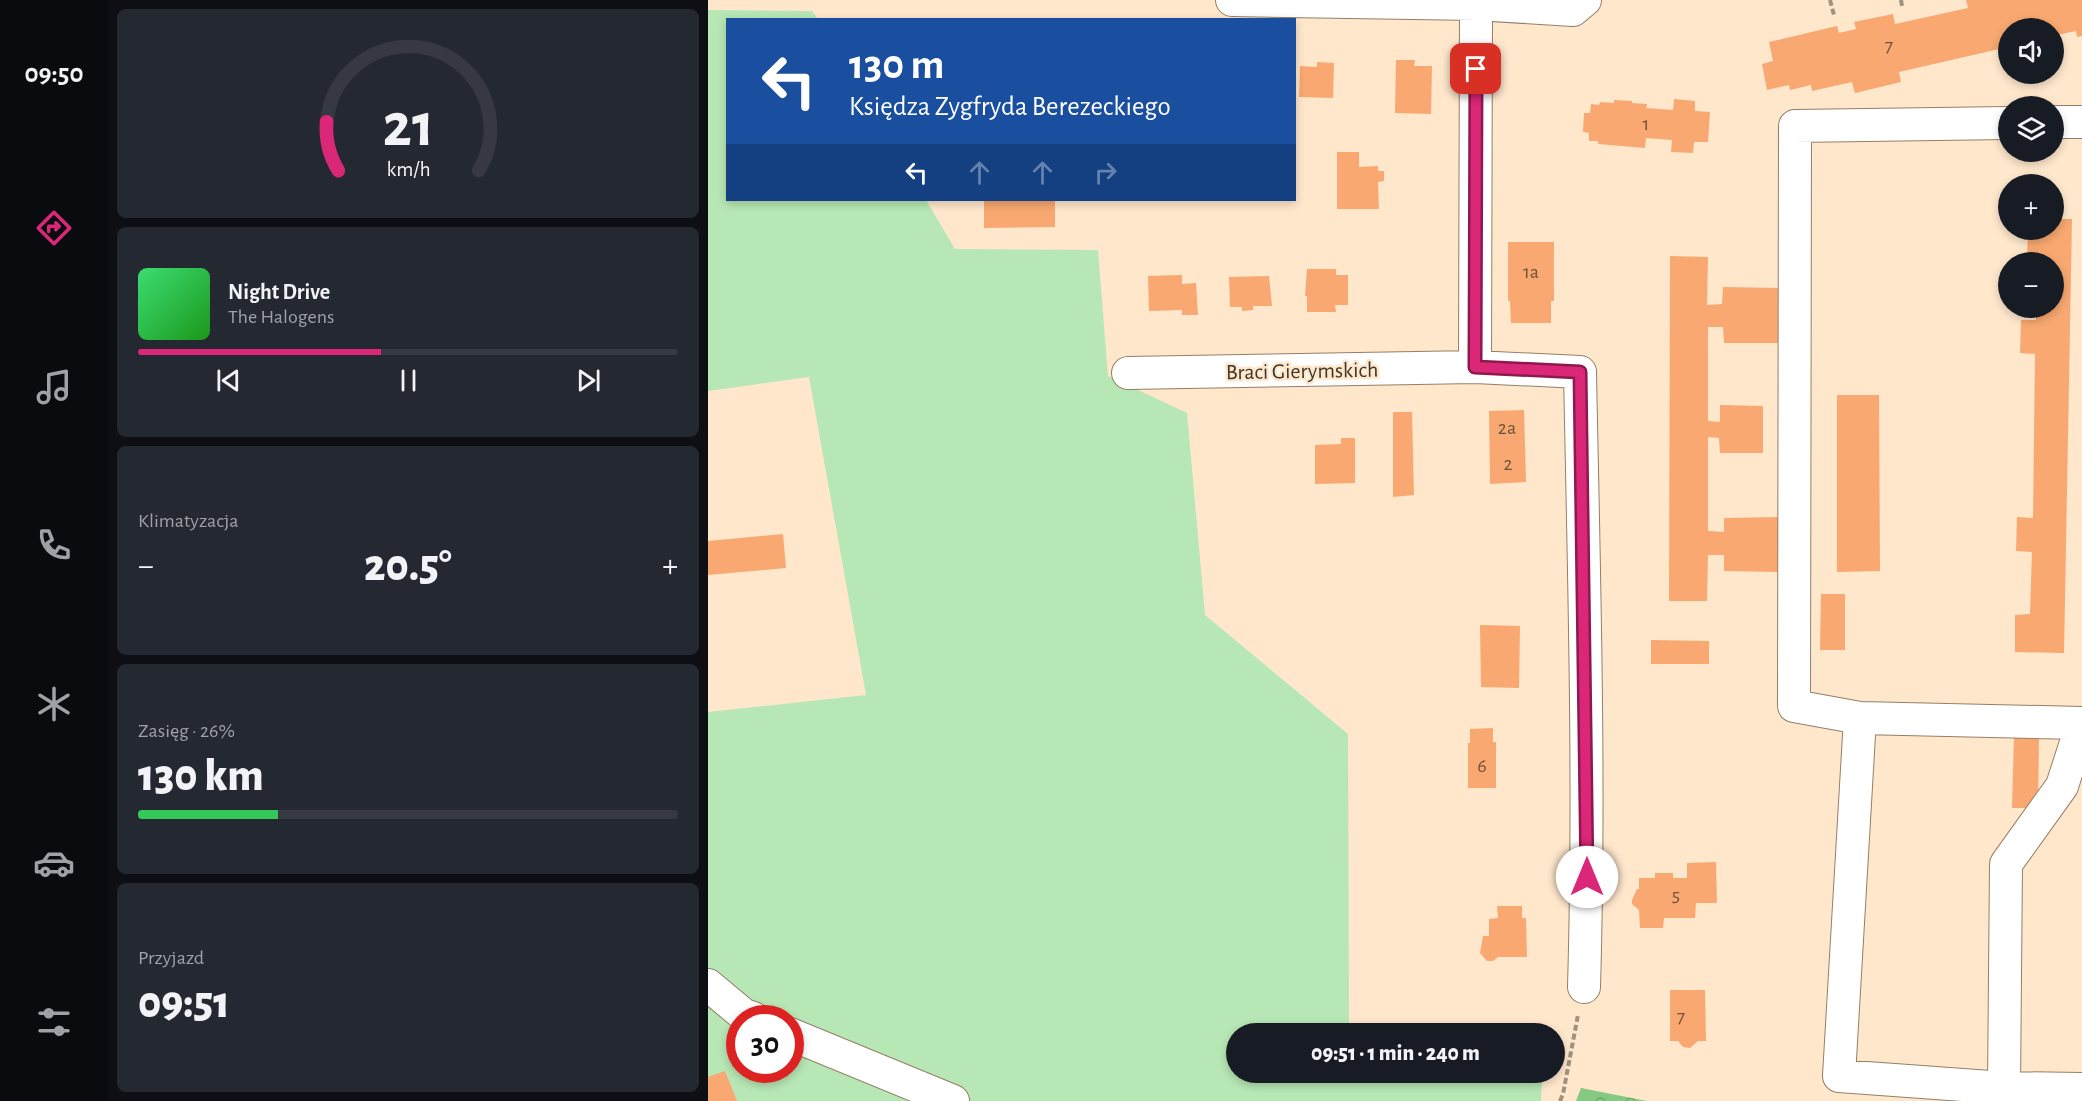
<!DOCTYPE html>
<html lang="pl">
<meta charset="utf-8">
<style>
:root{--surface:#171b24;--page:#242831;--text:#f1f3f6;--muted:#9ea1a6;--line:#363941;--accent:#db2777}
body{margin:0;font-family:"Alegreya Sans",sans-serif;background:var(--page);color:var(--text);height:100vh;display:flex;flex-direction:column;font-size:22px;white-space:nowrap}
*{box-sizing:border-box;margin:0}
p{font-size:20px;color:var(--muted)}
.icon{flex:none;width:33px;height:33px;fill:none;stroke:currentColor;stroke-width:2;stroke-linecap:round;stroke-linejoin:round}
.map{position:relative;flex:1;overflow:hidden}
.panel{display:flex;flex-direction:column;gap:9px;padding:9px;background:#0d0f14;width:600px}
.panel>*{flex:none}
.top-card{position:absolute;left:18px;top:18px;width:570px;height:183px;border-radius:0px;box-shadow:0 3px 9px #0003;background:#1a4fa0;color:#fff;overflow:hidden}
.tools{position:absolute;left:1290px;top:18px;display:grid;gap:12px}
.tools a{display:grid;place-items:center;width:66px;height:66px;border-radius:50%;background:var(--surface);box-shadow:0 3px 9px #0003;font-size:30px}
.speed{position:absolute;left:18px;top:1005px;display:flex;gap:12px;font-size:30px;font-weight:700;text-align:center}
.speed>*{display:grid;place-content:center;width:78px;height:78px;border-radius:50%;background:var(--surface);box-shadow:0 3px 9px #0003;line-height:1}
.speed .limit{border:9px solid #d22;background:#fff;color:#111}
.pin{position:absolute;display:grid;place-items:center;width:51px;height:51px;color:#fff;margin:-26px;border-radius:12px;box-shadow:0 3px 9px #0006}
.me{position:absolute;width:66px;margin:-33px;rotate:0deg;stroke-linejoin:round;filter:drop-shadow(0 0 4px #0008)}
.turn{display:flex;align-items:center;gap:21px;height:126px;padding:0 24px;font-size:27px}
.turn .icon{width:78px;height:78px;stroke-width:2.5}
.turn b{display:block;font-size:42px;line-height:51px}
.lanes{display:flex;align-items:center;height:57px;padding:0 24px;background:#0003;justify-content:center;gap:30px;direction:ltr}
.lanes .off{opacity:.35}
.big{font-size:45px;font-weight:800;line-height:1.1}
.panel .card{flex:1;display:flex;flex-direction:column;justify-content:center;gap:9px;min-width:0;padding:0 21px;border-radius:9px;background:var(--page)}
.panel .dial{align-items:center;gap:0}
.dial svg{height:156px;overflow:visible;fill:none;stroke:var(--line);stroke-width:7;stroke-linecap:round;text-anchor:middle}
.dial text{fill:var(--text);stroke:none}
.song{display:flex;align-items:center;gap:18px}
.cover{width:72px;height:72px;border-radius:9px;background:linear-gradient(135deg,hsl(140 70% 55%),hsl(120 70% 35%))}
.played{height:6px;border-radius:3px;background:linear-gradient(90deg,var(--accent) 45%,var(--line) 45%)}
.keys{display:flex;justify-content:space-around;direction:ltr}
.heat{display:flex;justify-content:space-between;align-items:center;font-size:33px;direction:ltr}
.charge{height:9px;border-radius:4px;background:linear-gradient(90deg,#34c759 26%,var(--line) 0)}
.trip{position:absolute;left:518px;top:1023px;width:339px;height:60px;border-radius:30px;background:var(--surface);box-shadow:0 3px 9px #0003;font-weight:800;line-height:60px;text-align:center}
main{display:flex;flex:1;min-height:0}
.menu{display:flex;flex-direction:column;width:108px;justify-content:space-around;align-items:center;background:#090b0e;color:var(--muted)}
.menu .icon{width:42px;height:42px}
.menu .selected{color:var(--accent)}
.menu b{font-size:27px;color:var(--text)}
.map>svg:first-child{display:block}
.green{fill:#b7e7b4;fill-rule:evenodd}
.forest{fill:url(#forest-crowns)}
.building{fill:#f8a870}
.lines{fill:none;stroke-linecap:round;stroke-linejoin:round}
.minor-casing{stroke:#947f66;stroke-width:34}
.path{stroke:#a2917e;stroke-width:4;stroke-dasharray:6 3;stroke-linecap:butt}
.minor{stroke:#fff;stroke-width:32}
.route-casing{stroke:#8e194d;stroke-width:15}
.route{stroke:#db2777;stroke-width:10}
.labels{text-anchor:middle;stroke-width:5;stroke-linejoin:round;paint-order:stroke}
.number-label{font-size:20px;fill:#6e533d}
.street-label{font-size:22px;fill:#40372c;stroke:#ffe7cc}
</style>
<main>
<nav class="menu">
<b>09:50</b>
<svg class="icon selected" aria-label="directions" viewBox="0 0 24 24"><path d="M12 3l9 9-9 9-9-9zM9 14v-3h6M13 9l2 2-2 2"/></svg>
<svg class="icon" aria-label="music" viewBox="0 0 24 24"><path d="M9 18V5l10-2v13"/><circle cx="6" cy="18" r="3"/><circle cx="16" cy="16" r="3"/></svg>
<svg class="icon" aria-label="phone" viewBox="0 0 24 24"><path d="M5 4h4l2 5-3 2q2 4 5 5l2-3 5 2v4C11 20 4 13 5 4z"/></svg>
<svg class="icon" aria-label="climate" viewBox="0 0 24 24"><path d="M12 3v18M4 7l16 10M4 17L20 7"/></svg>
<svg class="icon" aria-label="car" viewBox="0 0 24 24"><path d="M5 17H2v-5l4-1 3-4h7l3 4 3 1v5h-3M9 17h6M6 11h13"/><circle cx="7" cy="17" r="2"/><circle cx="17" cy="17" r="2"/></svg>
<svg class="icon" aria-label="filters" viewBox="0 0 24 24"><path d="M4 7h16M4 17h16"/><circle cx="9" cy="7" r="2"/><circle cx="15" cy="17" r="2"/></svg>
</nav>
<section class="panel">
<div class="card dial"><svg viewBox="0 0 100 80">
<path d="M14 69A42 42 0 1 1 86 69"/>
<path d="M14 69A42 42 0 0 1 8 44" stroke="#db2777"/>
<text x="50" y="56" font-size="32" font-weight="700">21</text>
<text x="50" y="72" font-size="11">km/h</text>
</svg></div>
<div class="card">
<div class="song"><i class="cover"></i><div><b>Night Drive</b><p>The Halogens</p></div></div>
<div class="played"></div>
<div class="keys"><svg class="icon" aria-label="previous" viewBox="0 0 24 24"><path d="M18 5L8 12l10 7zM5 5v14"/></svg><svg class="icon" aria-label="pause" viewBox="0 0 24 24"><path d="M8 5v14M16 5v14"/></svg><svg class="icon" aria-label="next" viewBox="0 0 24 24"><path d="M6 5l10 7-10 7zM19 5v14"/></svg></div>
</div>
<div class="card"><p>Klimatyzacja</p>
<div class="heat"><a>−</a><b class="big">20.5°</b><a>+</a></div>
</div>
<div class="card"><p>Zasięg · 26%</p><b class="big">130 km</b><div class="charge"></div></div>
<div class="card"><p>Przyjazd</p><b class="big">09:51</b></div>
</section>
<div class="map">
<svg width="1374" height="1101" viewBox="0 0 1374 1101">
<defs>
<pattern id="forest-crowns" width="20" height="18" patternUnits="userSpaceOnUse" patternTransform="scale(1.5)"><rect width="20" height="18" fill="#86c983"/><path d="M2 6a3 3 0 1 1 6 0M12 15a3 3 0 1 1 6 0" fill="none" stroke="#6fa46b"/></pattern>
</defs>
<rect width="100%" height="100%" fill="#ffe7cc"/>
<!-- green -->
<path class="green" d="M0 10 104 11 110 19 20 20V200H218L247 249 390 250 400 376 479 413 497 615 640 734 641 1033 528 1034V1072L797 1073 834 1080 833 1101H0V712L158 695 101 377 0 391ZM32 1018H82V1070H32Z"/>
<!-- forest -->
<path class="forest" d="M873 1088 939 1101H868Z"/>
<!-- building -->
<path class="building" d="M1258 0H1374V36L1369 37 1368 31 1349 35 1350 42 1346 43V28H1300V47L1191 72 1193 82 1147 93 1144 82 1104 91 1103 85 1082 90 1081 85 1059 90 1054 64 1065 61 1061 42 1129 26 1131 33 1148 29 1146 22 1185 14 1187 24 1260 8Z
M688 60H707L706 66H724L723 114 687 113Z
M609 62 626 63 625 98 591 97 592 66 609 67Z
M966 99 987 101V111L1002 112 1000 142H986L985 153 963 152 964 140 938 138 937 148 890 144V141H881V133L875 132 876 113H882L883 104 891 105 892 102 906 103V100L924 101V103L939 104 938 108 965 110Z
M629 152H651V167L670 166V171H676V181L670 182 671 209H629Z
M276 200H347V227L276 228Z
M1346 219H1364L1356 653 1307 652V615L1322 614 1324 552 1308 551 1309 517 1325 518 1327 354 1312 353 1313 320H1328V308H1346V262H1328L1329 256H1319L1320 230H1346Z
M800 242H846V301H843V323H803L802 301H800Z
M962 256 1000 257 999 305 1014 304 1015 287 1073 288V343H1016L1015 327H1000V421L1012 422V405L1055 406V453H1012L1011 438 1000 437V531L1016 532V518L1074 517 1073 572 1016 571V555H1000L999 601H961Z
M599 269H628V275H640V305H627L628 312H599V296H597Z
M474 275V284L488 283 490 315H474V310L441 311 440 276Z
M561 276 564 306H545V310L534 311V307H522L521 277Z
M1129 395H1171L1172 571 1129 572Z
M816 410 818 482 782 484 781 411Z
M685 412H704L706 495 685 497Z
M633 438H647V483L607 484V445L633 444Z
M75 534 78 568 0 575V541Z
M1113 594H1137V650H1112Z
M772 625 812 626 811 688 773 687Z
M943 640 1001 641V664H943Z
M785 728V742H788V788H760V743H762V729Z
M1306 735 1331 736 1330 808H1304Z
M1008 862 1009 903H988L987 918H956L955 928H932L931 910 924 904V900L929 889H931V878H947V873H965V878H979V863Z
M789 906H814V918H818L819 957H790L785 961H779L772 953 775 936H781V919L790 918Z
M962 990H997L998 1041H990L982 1048 975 1047 970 1041H962Z
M17 1071 29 1101H0V1077Z"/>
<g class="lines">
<!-- minor casing -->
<g class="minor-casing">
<path id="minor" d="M524 0 768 4 865 10 877 0
M768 4 767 367 872 372C876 577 882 782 876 987
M1346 122H1374
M1300 123 1087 126 1086 706 1152 718 1374 723
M420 373 767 367
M1152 718 1131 1076 1296 1088 1374 1089
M0 985 36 1015 45 1018
M82 1034 245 1101
M1296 1088 1298 864 1354 786 1374 724"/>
</g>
<!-- path -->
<path class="path" d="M1122 0 1126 15
M1193 0 1194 6
M852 1101 855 1094 870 1015"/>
<!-- minor -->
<use href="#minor" class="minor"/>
</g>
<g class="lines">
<!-- route casing -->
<g class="route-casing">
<path id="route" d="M768 69 767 367 872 372 879 877"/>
</g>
<!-- route -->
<use href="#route" class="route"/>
</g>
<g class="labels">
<!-- number labels -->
<g class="number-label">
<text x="1181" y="52">7</text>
<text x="938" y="130">1</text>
<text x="823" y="278">1a</text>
<text x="799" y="434">2a</text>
<text x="800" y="470">2</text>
<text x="774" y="772">6</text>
<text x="968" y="901">5</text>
<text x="973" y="1023">7</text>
</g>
<!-- street labels -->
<g class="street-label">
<text transform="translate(594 370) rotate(-1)" y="8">Braci Gierymskich</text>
</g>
</g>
</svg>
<div class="tools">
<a><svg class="icon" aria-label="sound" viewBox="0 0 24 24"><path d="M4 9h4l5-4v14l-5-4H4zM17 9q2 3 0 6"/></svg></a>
<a><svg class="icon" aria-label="layers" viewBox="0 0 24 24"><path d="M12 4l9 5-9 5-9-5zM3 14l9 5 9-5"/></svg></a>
<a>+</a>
<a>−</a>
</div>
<div class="speed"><div class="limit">30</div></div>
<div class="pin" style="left:768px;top:69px;background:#d93025"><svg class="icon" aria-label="arrive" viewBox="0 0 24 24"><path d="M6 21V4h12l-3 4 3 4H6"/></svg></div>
<svg class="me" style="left:879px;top:877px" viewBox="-20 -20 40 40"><circle r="19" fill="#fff"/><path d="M0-13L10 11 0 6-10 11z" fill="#db2777"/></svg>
<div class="trip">09:51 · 1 min · 240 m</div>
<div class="top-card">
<div class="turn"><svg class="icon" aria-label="left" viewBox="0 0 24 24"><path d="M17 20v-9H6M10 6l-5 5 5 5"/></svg><div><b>130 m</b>Księdza Zygfryda Berezeckiego</div></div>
<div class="lanes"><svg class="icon" aria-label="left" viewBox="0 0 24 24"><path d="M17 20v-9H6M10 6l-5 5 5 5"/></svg><svg class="icon off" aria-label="ahead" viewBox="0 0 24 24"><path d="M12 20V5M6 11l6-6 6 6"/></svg><svg class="icon off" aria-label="ahead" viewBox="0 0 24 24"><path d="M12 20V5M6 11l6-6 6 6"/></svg><svg class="icon off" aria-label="right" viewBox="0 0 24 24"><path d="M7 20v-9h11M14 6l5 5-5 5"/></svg></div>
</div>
</div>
</main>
